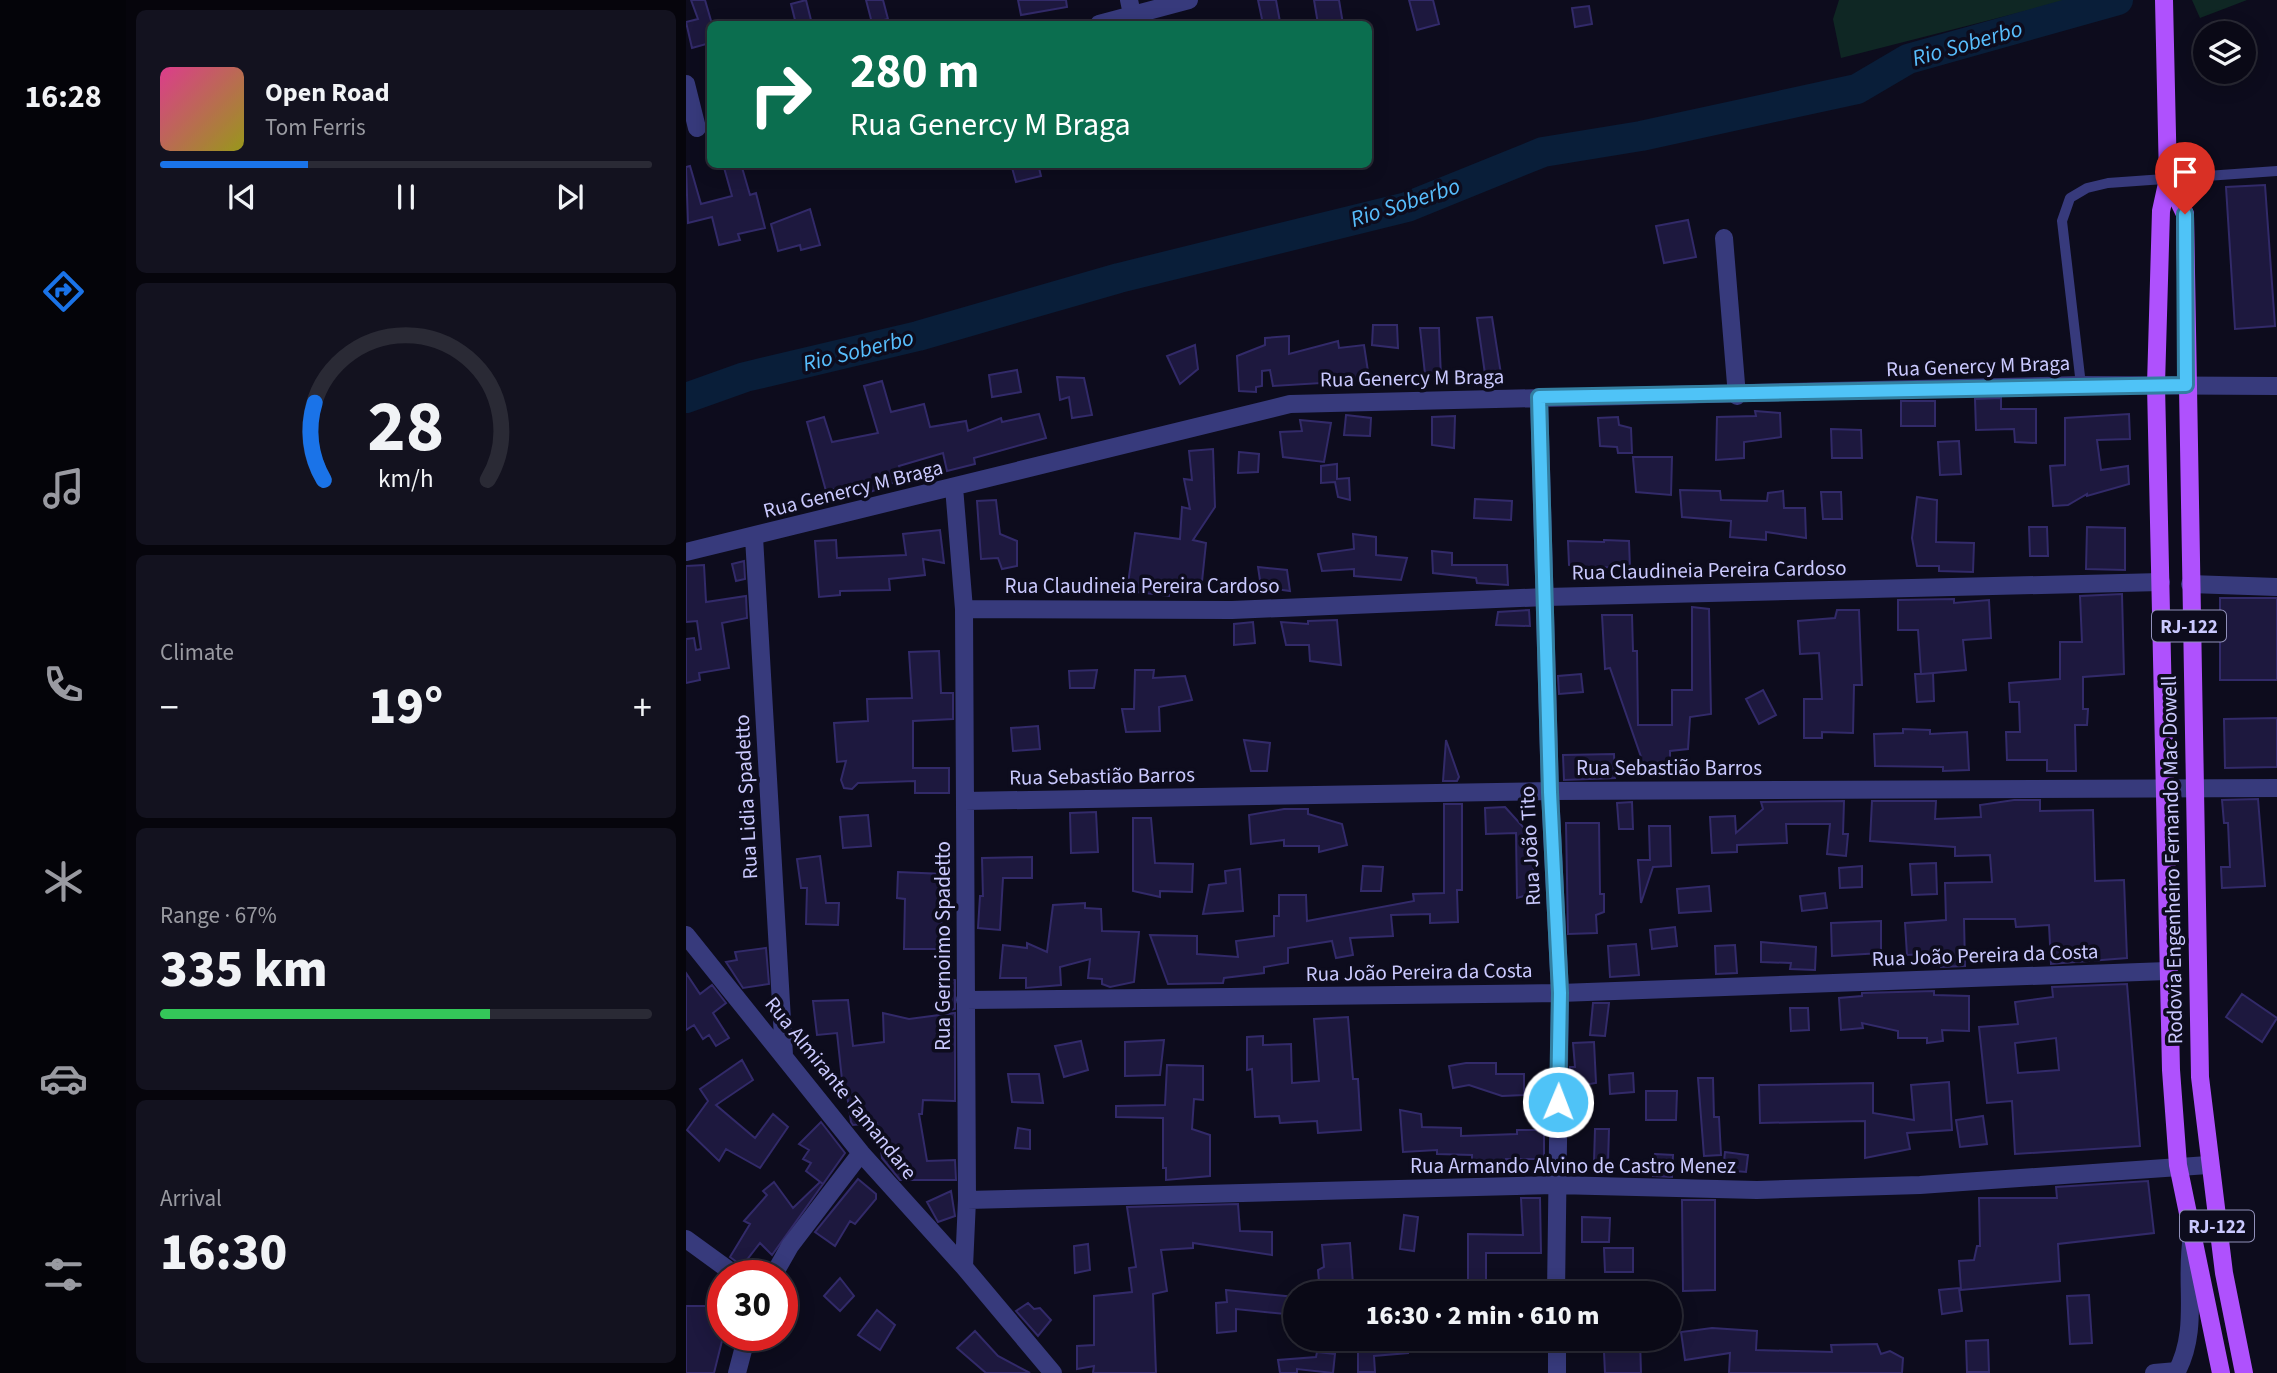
<!DOCTYPE html>
<meta charset="utf-8">
<style>
:root{--surface:#0a0916;--page:#13121f;--text:#f1f3f6;--muted:#999aa1;--line:#2a2a35;--accent:#1a73e8}
body{margin:0;font-family:"Source Sans 3",sans-serif;background:var(--page);color:var(--text);height:100vh;display:flex;flex-direction:column;font-size:26px;white-space:nowrap}
*{box-sizing:border-box;margin:0}
p{font-size:23px;color:var(--muted)}
.icon{flex:none;width:38px;height:38px;fill:none;stroke:currentColor;stroke-width:2;stroke-linecap:round;stroke-linejoin:round}
.map{position:relative;flex:1;overflow:hidden}
.drawer{display:flex;flex-direction:column;gap:10px;padding:10px;background:#06050c;width:560px}
.drawer>*{flex:none}
.hud{position:absolute;left:21px;top:21px;width:665px;height:147px;border-radius:10px;box-shadow:0 4px 18px #0003,0 0 0 2px var(--line);background:#0b6e4f;color:#fff;overflow:hidden}
.controls{position:absolute;left:1507px;top:21px;display:grid;gap:14px}
.controls a{display:grid;place-items:center;width:63px;height:63px;border-radius:50%;background:var(--surface);box-shadow:0 4px 18px #0003,0 0 0 2px var(--line);font-size:35px}
.speed{position:absolute;left:21px;top:1260px;display:flex;gap:14px;font-size:35px;font-weight:700;text-align:center}
.speed>*{display:grid;place-content:center;width:91px;height:91px;border-radius:50%;background:var(--surface);box-shadow:0 4px 18px #0003,0 0 0 2px var(--line);line-height:1}
.speed .limit{border:10px solid #d22;background:#fff;color:#111}
.pin{position:absolute;display:grid;place-items:center;width:60px;height:60px;color:#fff;margin:-72px -30px;border-radius:50% 50% 50% 0;rotate:-45deg;box-shadow:0 0 7px #0007}
.pin .icon{rotate:45deg}
.me{position:absolute;width:77px;margin:-38px;rotate:1deg;stroke-linejoin:round;filter:drop-shadow(0 0 5px #0008)}
.turn{display:flex;align-items:center;gap:24px;height:147px;padding:0 28px;font-size:32px}
.turn .icon{width:91px;height:91px;stroke-width:2.5}
.turn b{display:block;font-size:49px;line-height:60px}
.big{font-size:52px;font-weight:800;line-height:1.1}
.drawer .widget{flex:1;display:flex;flex-direction:column;justify-content:center;gap:10px;min-width:0;padding:0 24px;border-radius:10px;background:var(--page)}
.drawer .dial{align-items:center;gap:0}
.dial svg{height:182px;overflow:visible;fill:none;stroke:var(--line);stroke-width:7;stroke-linecap:round;text-anchor:middle}
.dial text{fill:var(--text);stroke:none}
.song{display:flex;align-items:center;gap:21px}
.cover{width:84px;height:84px;border-radius:10px;background:linear-gradient(135deg,hsl(330 70% 55%),hsl(60 70% 35%))}
.played{height:7px;border-radius:4px;background:linear-gradient(90deg,var(--accent) 30%,var(--line) 30%)}
.keys{display:flex;justify-content:space-around;direction:ltr}
.heat{display:flex;justify-content:space-between;align-items:center;font-size:38px;direction:ltr}
.charge{height:10px;border-radius:5px;background:linear-gradient(90deg,#34c759 67%,var(--line) 0)}
.trip{position:absolute;left:597px;top:1281px;width:399px;height:70px;border-radius:35px;background:var(--surface);box-shadow:0 4px 18px #0003,0 0 0 2px var(--line);font-weight:800;line-height:70px;text-align:center}
main{display:flex;flex:1;min-height:0}
.tabs{display:flex;flex-direction:column;width:126px;justify-content:space-around;align-items:center;background:#040409;color:var(--muted)}
.tabs .icon{width:49px;height:49px}
.tabs .on{color:var(--accent)}
.tabs b{font-size:32px;color:var(--text)}
.map>svg:first-child{display:block}
.green{fill:#0f2724}
.lines{fill:none;stroke-linecap:round;stroke-linejoin:round}
.river{stroke:#091e39;stroke-width:30}
.building{fill:#1d183e;stroke:#322a69;stroke-width:2;fill-rule:evenodd}
.lane{stroke:#373a7c;stroke-width:10}
.street{stroke:#373a7c;stroke-width:18}
.primary{stroke:#af51fd;stroke-width:18}
.route-casing{stroke:#337fa1;stroke-width:18}
.route{stroke:#4fc3f7;stroke-width:12}
.labels{text-anchor:middle;stroke-width:7;stroke-linejoin:round;paint-order:stroke}
.shield{fill:#0d0c1d;stroke:#9190ba;stroke-width:2}
.shield-label{font-size:19px;font-weight:bold;fill:#cac9fe}
.street-label{font-size:21px;fill:#cac9fe;stroke:#0d0c1d}
.water-label{font-size:23px;font-style:italic;fill:#58befd;stroke:#0d0c1d}
</style>
<main>
<nav class="tabs">
<b>16:28</b>
<svg class="icon on" aria-label="directions" viewBox="0 0 24 24"><path d="M12 3l9 9-9 9-9-9zM9 14v-3h6M13 9l2 2-2 2"/></svg>
<svg class="icon" aria-label="music" viewBox="0 0 24 24"><path d="M9 18V5l10-2v13"/><circle cx="6" cy="18" r="3"/><circle cx="16" cy="16" r="3"/></svg>
<svg class="icon" aria-label="phone" viewBox="0 0 24 24"><path d="M5 4h4l2 5-3 2q2 4 5 5l2-3 5 2v4C11 20 4 13 5 4z"/></svg>
<svg class="icon" aria-label="climate" viewBox="0 0 24 24"><path d="M12 3v18M4 7l16 10M4 17L20 7"/></svg>
<svg class="icon" aria-label="car" viewBox="0 0 24 24"><path d="M5 17H2v-5l4-1 3-4h7l3 4 3 1v5h-3M9 17h6M6 11h13"/><circle cx="7" cy="17" r="2"/><circle cx="17" cy="17" r="2"/></svg>
<svg class="icon" aria-label="filters" viewBox="0 0 24 24"><path d="M4 7h16M4 17h16"/><circle cx="9" cy="7" r="2"/><circle cx="15" cy="17" r="2"/></svg>
</nav>
<section class="drawer">
<div class="widget">
<div class="song"><i class="cover"></i><div><b>Open Road</b><p>Tom Ferris</p></div></div>
<div class="played"></div>
<div class="keys"><svg class="icon" aria-label="previous" viewBox="0 0 24 24"><path d="M18 5L8 12l10 7zM5 5v14"/></svg><svg class="icon" aria-label="pause" viewBox="0 0 24 24"><path d="M8 5v14M16 5v14"/></svg><svg class="icon" aria-label="next" viewBox="0 0 24 24"><path d="M6 5l10 7-10 7zM19 5v14"/></svg></div>
</div>
<div class="widget dial"><svg viewBox="0 0 100 80">
<path d="M14 69A42 42 0 1 1 86 69"/>
<path d="M14 69A42 42 0 0 1 10 35" stroke="#1a73e8"/>
<text x="50" y="56" font-size="32" font-weight="700">28</text>
<text x="50" y="72" font-size="11">km/h</text>
</svg></div>
<div class="widget"><p>Climate</p>
<div class="heat"><a>−</a><b class="big">19°</b><a>+</a></div>
</div>
<div class="widget"><p>Range · 67%</p><b class="big">335 km</b><div class="charge"></div></div>
<div class="widget"><p>Arrival</p><b class="big">16:30</b></div>
</section>
<div class="map">
<svg width="1591" height="1373" viewBox="0 0 1591 1373">
<rect width="100%" height="100%" fill="#0d0c1d"/>
<!-- green -->
<path class="green" d="M1153 0H1382L1155 58 1147 19Z
M1506 0H1561L1514 18Z"/>
<g class="lines">
<!-- river -->
<path class="river" d="M0 398 59 377 232 336 433 278 721 207 857 152 955 136 1171 89 1222 59 1432 0"/>
</g>
<!-- building -->
<path class="building" d="M5 0H19L26 24 24 43 6 48 0 22 12 19Z
M120 0 126 24H110L105 4Z
M180 0H197L202 19 186 23Z
M332 0H380L381 7 335 15Z
M572 0H590L594 22 577 24Z
M628 0H653L657 24H632Z
M723 0H747L753 24 731 30Z
M903 6 906 24 889 27 886 8Z
M37 164H55L64 195 70 193 79 228 52 234 54 240 33 245 26 217 2 223 0 167 4 166 15 204 46 196Z
M325 164H352L355 176 330 182Z
M1579 185 1589 326 1549 329 1540 187Z
M124 209 134 245 115 250 114 245 92 251 85 224Z
M1002 220 1010 257 978 263 970 226Z
M806 317 815 374H799L791 318Z
M687 325H711L712 348 686 345Z
M734 328H753L755 378 739 374Z
M603 336V354L652 341 653 348 678 345 683 378 635 388V383L587 386 584 370 576 371V386L570 387V392L553 391 551 356 579 345V338Z
M509 345 512 369 494 384 481 356Z
M331 370 335 392 306 397 303 375Z
M371 377 398 378 406 415 386 418 383 397 374 400Z
M196 381 205 412 238 404 244 427 280 421 282 431 315 418 316 422 353 414 360 438 288 458 289 464 261 471 257 453 213 466 217 479 182 493 179 482 140 491 121 422 138 417 146 442 192 433 178 386Z
M1315 398V409H1350V443L1329 442 1328 429 1290 430 1289 399Z
M1215 401H1249V426H1215Z
M1069 411 1094 413 1095 437 1058 442V458L1030 460 1031 417 1070 416Z
M1443 414 1444 439 1411 440 1415 470 1442 466 1443 484 1401 496V494L1382 505 1367 506 1364 466 1379 465V418Z
M660 415 685 418 684 436 658 435Z
M769 416 768 448 746 445V417Z
M932 417 933 425 945 428 946 453H932L931 447 914 446 912 418Z
M614 420 645 423 638 462 597 457 594 432 616 431Z
M1145 429 1175 430 1176 458H1146Z
M1273 441 1275 474 1254 475 1252 442Z
M527 449 529 507 507 540 520 543 515 591 484 586 483 596 441 591 449 533 494 539 496 507 504 509 498 479 506 480 503 451Z
M553 452 573 454 572 472 552 473Z
M947 457H986L985 495 950 492Z
M651 464V479L663 478 664 500 652 497 649 482 635 483V466Z
M994 490 1034 491 1035 500 1081 501 1082 493 1097 491 1098 508H1119L1120 538 1080 532V540L1044 537 1045 521 996 517Z
M1135 492H1155L1156 519H1137Z
M1231 497 1251 500 1250 542 1288 543 1287 572 1253 571V566H1231L1226 538Z
M789 499 826 501 825 520 788 518Z
M310 500 314 534 331 541V566L316 569 312 558 295 559 291 501Z
M1343 527H1361L1362 556H1344Z
M1401 527 1439 528V570L1400 569Z
M254 530 258 563 237 559 239 575 203 579 204 590 154 591V595L133 597 129 541 150 540 151 558 220 555 217 534Z
M667 534 690 537V555L721 558 715 580 668 576V569L636 571 632 554 668 549Z
M918 540 943 541 944 568 913 567V571L883 565 882 541 918 542Z
M746 551 766 553V565H821L822 585 791 583 790 578 747 573Z
M58 561 59 579 50 581 46 564Z
M18 565 20 602 60 596 61 618 36 623 43 668 13 673 14 680 0 683V639L8 638 10 650 15 649 11 621 0 622V566Z
M572 567 601 570 604 591 575 587Z
M1436 594 1438 674 1397 677V709H1402L1401 725H1389L1390 771H1361V760H1321L1320 732H1334L1333 702H1324L1323 683 1374 679V642H1396L1394 596Z
M1534 598H1591V680H1534Z
M1268 599V603L1303 600 1305 638 1277 640 1280 670 1236 674 1247 673 1248 701 1231 702 1229 674H1235L1232 630H1212V600Z
M1006 607 1023 609 1025 714 1004 717 1002 749 984 751V774H961L924 668 919 669 916 615H946L947 651H951L952 725H986V690H1006Z
M843 610 844 626 810 625 812 612Z
M1151 610H1173L1176 685H1168L1167 733 1136 732V738H1118V699H1136L1133 653 1114 654 1112 621 1149 618Z
M651 620 655 665 624 661 623 645H600L595 622 622 624V621Z
M567 622 569 643 548 645V624Z
M253 651 255 693H267V719L227 721V768H263V793H229V781L172 783 166 789 158 788 155 780 160 761 151 762 148 723 182 721 181 699 226 698 223 652Z
M411 670 408 688H384L383 671Z
M449 670H468L467 678 499 676 506 700 473 707 474 731 440 732 436 709H448Z
M895 674 897 692 873 694 872 676Z
M1077 690 1090 715 1073 724 1060 699Z
M1591 718V767L1539 768 1538 719Z
M352 726 354 749 327 751 325 728Z
M1217 729 1244 730V734L1281 732 1283 770 1257 771V767L1189 766 1188 734 1217 733Z
M558 740 584 743 581 771H565Z
M760 740 773 777 771 781H757Z
M928 754 929 778 878 780 877 755Z
M1572 799 1579 886 1536 888 1535 867H1544L1542 823H1538L1536 800Z
M1328 800H1354V811L1407 810 1409 881 1438 880 1441 958 1365 964 1363 925 1330 927 1329 919H1278L1279 966 1255 967V953L1221 955 1219 923 1260 920 1259 883 1306 882 1304 855 1269 856V847L1184 841 1186 801H1250L1249 819 1295 817 1294 805Z
M1158 801 1157 834H1162L1160 856 1141 854 1144 824H1100L1101 843 1051 845V852L1026 853 1024 817 1049 816 1050 833 1077 809 1075 802Z
M946 802 947 829H933L931 803Z
M758 804H776V890H771L772 922 744 923V914L705 915 707 936 664 938 667 955 650 958 646 941 602 948V963L578 967V973L538 978 537 983 482 984 464 935 511 936V954L552 957 550 941 588 936V916H593V895H620L621 921 728 901 727 894 758 893Z
M819 807 847 838 848 893 831 898 830 833 800 834 799 808Z
M598 809H622V814L656 824 661 845 633 852V846H598V840L565 844 563 815Z
M410 812 412 852 385 853 384 813Z
M182 815 185 846 157 848 154 817Z
M447 818H465L469 863 507 864 506 892 474 891V897L447 891Z
M880 823H913L914 894H918V912L910 915 911 933 882 934Z
M963 826H984L985 866 967 867 955 903 952 860H964Z
M134 856 140 903H153L152 925 120 924 121 888H115L111 859Z
M346 857V878H317L314 930 292 928 294 896H297L296 858Z
M1250 863 1251 894 1226 895 1224 864Z
M677 866 697 867 695 891H675Z
M1176 866V887L1154 888 1153 868Z
M554 869 557 911 517 914 523 885 540 883 539 871Z
M212 872 258 874 254 949H218L219 899 211 898Z
M1023 886 1025 911 993 913 991 889Z
M1139 893 1141 908 1116 911 1114 896Z
M399 903V908L415 909 416 931 453 932 448 982 424 987 416 984V979L402 978 404 959 374 967 375 985 340 988V978H314L317 945 341 948V943L361 952 367 905Z
M1195 921V953L1146 956 1145 923Z
M989 927 991 946 966 949 964 930Z
M1075 942 1130 947 1129 970 1104 969 1105 963 1075 962Z
M950 944 953 975 924 977 922 946Z
M1049 945 1051 973 1030 974 1029 946Z
M80 948 83 984 57 988 40 962 51 960 49 952Z
M0 973 14 994 26 985 40 1003 27 1013 43 1038 30 1046 23 1035 17 1039 8 1025 0 1030Z
M262 979 269 980V1009L264 1010Z
M1441 984 1454 1146 1329 1154 1326 1101 1301 1103 1293 1027 1332 1024 1329 1002 1367 997 1366 987ZM1370 1038 1373 1070 1332 1073 1329 1043Z
M1248 991V995L1283 996V1031L1256 1030 1257 1041 1241 1043V1038H1212V1031L1176 1023 1177 1028 1155 1030 1153 998 1176 996V993Z
M1556 994 1591 1018 1576 1042 1540 1017Z
M162 1000 167 1046 198 1042 197 1013 223 1019 269 1013V1101L237 1100 236 1114H233L241 1161 269 1160 270 1180H214L196 1158 191 1123 167 1125 165 1122 160 1088 157 1089 151 1033 131 1035 127 1001Z
M907 1003H923L919 1036 904 1035Z
M1104 1008H1122L1123 1030 1105 1031Z
M662 1017 667 1079H672L675 1130 632 1133 631 1121 594 1123 593 1116 569 1117 566 1069 561 1070V1037L577 1036V1045L605 1044 606 1083 633 1081 628 1019Z
M478 1040 474 1075 439 1076V1042Z
M395 1041 402 1070 378 1077 369 1046Z
M908 1042 910 1083 884 1087V1067H889L887 1043Z
M56 1060 67 1080 30 1105 69 1138 87 1114 102 1127 74 1168 40 1149 33 1161 1 1130 22 1101 14 1089Z
M780 1063H810V1074H838V1095L816 1096 783 1085 767 1088 763 1066Z
M481 1065 517 1066V1100L508 1099 506 1129 524 1135V1176L480 1180V1168H477V1118L430 1117V1106L479 1105Z
M947 1073 948 1092 924 1094 923 1075Z
M322 1074H353L357 1103 326 1102Z
M1012 1078H1027L1028 1117H1033L1035 1155 1018 1156Z
M1263 1082 1266 1130 1221 1133 1224 1149 1179 1158V1121L1074 1123 1073 1085 1187 1083V1113L1228 1120 1225 1085Z
M960 1091H991L990 1120H960Z
M714 1110 735 1114 736 1127 775 1128V1136L831 1134V1130H858V1159H820V1165L786 1166V1155L751 1154V1150L717 1152Z
M1297 1116 1301 1144 1274 1147 1270 1120Z
M135 1122 159 1153 137 1184 120 1171 125 1163 117 1159 123 1150 113 1144Z
M332 1128 344 1130V1149L329 1148Z
M909 1129H923L922 1163 908 1162Z
M1039 1152 1062 1155 1060 1172 1037 1170Z
M969 1154 987 1155 986 1177 967 1176Z
M172 1179 190 1194V1199L169 1224 164 1221 149 1246 129 1232Z
M1462 1181 1468 1233 1372 1244 1374 1281 1275 1290 1273 1261 1288 1260 1291 1246H1294L1293 1198H1371L1370 1187Z
M88 1182 107 1208 134 1182 137 1184 86 1255 74 1243 56 1266 44 1257 64 1224 58 1221 81 1195 77 1191Z
M265 1191 269 1216 252 1222 241 1202Z
M835 1198H854L855 1253H800V1285H782V1234L837 1235Z
M996 1200H1029V1290L997 1291Z
M552 1204 554 1231 586 1232V1255L507 1243V1248L475 1250 481 1291 467 1294 470 1373H407L408 1366 391 1369V1346L408 1345V1296L446 1292 443 1268 450 1267 441 1207Z
M718 1215 732 1217 728 1251 714 1249Z
M896 1217 924 1218 923 1242H896Z
M664 1243 667 1284 658 1283 657 1293H634L632 1270 638 1267 636 1245Z
M402 1244 404 1270 389 1273 388 1246Z
M918 1248H947V1272H919Z
M154 1278 168 1296 154 1311 138 1296Z
M1273 1288 1276 1311 1256 1314 1253 1290Z
M540 1290 609 1297V1315L550 1309V1331L531 1333 530 1303 541 1302Z
M1403 1295 1406 1343 1384 1344 1381 1296Z
M342 1303 348 1309 354 1308 365 1320 352 1336 330 1311Z
M0 1306H37V1337L28 1373H0Z
M191 1310 209 1325 194 1350 172 1335Z
M1026 1328 1071 1331 1070 1350 1146 1352 1145 1345 1191 1344 1195 1354 1204 1351 1217 1358 1216 1373H1043L1044 1353 999 1360 995 1332Z
M289 1331 312 1356 344 1373H300L271 1348Z
M672 1339H722V1353L688 1356 689 1372H672Z
M882 1339H954L955 1373H919L918 1352 882 1349Z
M1302 1340 1303 1372H1281L1280 1341Z
M631 1352 649 1354 647 1373 611 1369V1373H594L592 1360 630 1357Z"/>
<g class="lines">
<!-- lane -->
<path class="lane" d="M1395 385 1376 221 1384 198 1401 188 1422 183 1591 171"/>
<!-- street -->
<path class="street" d="M443 0 448 24
M413 24 503 0
M0 84 11 128
M1038 238 1051 396
M853 397 864 791 874 993 870 1293
M268 487 278 609 281 1200 278 1267 367 1373
M68 537 98 1055
M0 552 604 404 1395 385 1591 386
M1504 584 1591 587
M278 609 546 610 860 597 1475 582
M279 801 864 791 1591 788
M0 935 175 1153 278 1267
M279 1000 874 993 1481 971
M281 1200 869 1185 1071 1190 1234 1185 1522 1165
M0 1239 51 1276
M87 1276 104 1246 175 1153
M871 1339V1373
M51 1373 61 1335
M1468 1373 1491 1371
M1490 1373C1514 1329 1498 1283 1506 1236"/>
<!-- primary -->
<path class="primary" d="M1478 0 1482 179 1475 211 1470 385 1485 1070 1492 1165 1535 1373
M1482 179 1499 214 1514 1077 1538 1273 1558 1373"/>
</g>
<g class="lines">
<!-- route casing -->
<g class="route-casing">
<path id="route" d="M872 1102 874 993 864 792 853 397 1500 385 1499 214"/>
</g>
<!-- route -->
<use href="#route" class="route"/>
</g>
<g class="labels">
<!-- shield labels -->
<g class="shield">
<rect x="1466" y="610.5" width="74" height="31" rx="5"/>
<rect x="1494" y="1210.5" width="74" height="31" rx="5"/>
</g>
<g class="shield-label">
<text x="1503" y="633">RJ-122</text>
<text x="1531" y="1233">RJ-122</text>
</g>
<!-- street labels -->
<g class="street-label">
<text transform="translate(1292 366) rotate(-2)" y="7">Rua Genercy M Braga</text>
<text transform="translate(726 378) rotate(-1)" y="7">Rua Genercy M Braga</text>
<text transform="translate(167 489) rotate(-14)" y="7">Rua Genercy M Braga</text>
<text transform="translate(1023 570) rotate(-1)" y="7">Rua Claudineia Pereira Cardoso</text>
<text x="456" y="593">Rua Claudineia Pereira Cardoso</text>
<text x="983" y="775">Rua Sebastião Barros</text>
<text transform="translate(416 776) rotate(-1)" y="7">Rua Sebastião Barros</text>
<text transform="translate(60 797) rotate(-93)" y="7">Rua Lidia Spadetto</text>
<text transform="translate(844 846) rotate(-93)" y="7">Rua João Tito</text>
<text transform="translate(1486 860) rotate(-91)" y="7">Rodovia Engenheiro Fernando Mac Dowell</text>
<text transform="translate(257 946) rotate(-90)" y="7">Rua Gernoimo Spadetto</text>
<text transform="translate(1299 955) rotate(-2)" y="7">Rua João Pereira da Costa</text>
<text transform="translate(733 972) rotate(-1)" y="7">Rua João Pereira da Costa</text>
<text transform="translate(155 1088) rotate(51)" y="7">Rua Almirante Tamandare</text>
<text x="887" y="1173">Rua Armando Alvino de Castro Menez</text>
</g>
<!-- water labels -->
<g class="water-label">
<text transform="translate(1281 43) rotate(-16)" y="8">Rio Soberbo</text>
<text transform="translate(719 202) rotate(-18)" y="8">Rio Soberbo</text>
<text transform="translate(172 350) rotate(-14)" y="8">Rio Soberbo</text>
</g>
</g>
</svg>
<div class="controls">
<a><svg class="icon" aria-label="layers" viewBox="0 0 24 24"><path d="M12 4l9 5-9 5-9-5zM3 14l9 5 9-5"/></svg></a>
</div>
<div class="speed"><div class="limit">30</div></div>
<div class="pin" style="left:1499px;top:214px;background:#d93025"><svg class="icon" aria-label="arrive" viewBox="0 0 24 24"><path d="M6 21V4h12l-3 4 3 4H6"/></svg></div>
<svg class="me" style="left:872px;top:1102px" viewBox="-20 -20 40 40"><circle r="17" fill="#4fc3f7" stroke="#fff" stroke-width="3"/><path d="M0-11L8 9 0 5-8 9z" fill="#fff"/></svg>
<div class="trip">16:30 · 2 min · 610 m</div>
<div class="hud">
<div class="turn"><svg class="icon" aria-label="right" viewBox="0 0 24 24"><path d="M7 20v-9h11M14 6l5 5-5 5"/></svg><div><b>280 m</b>Rua Genercy M Braga</div></div>
</div>
</div>
</main>
